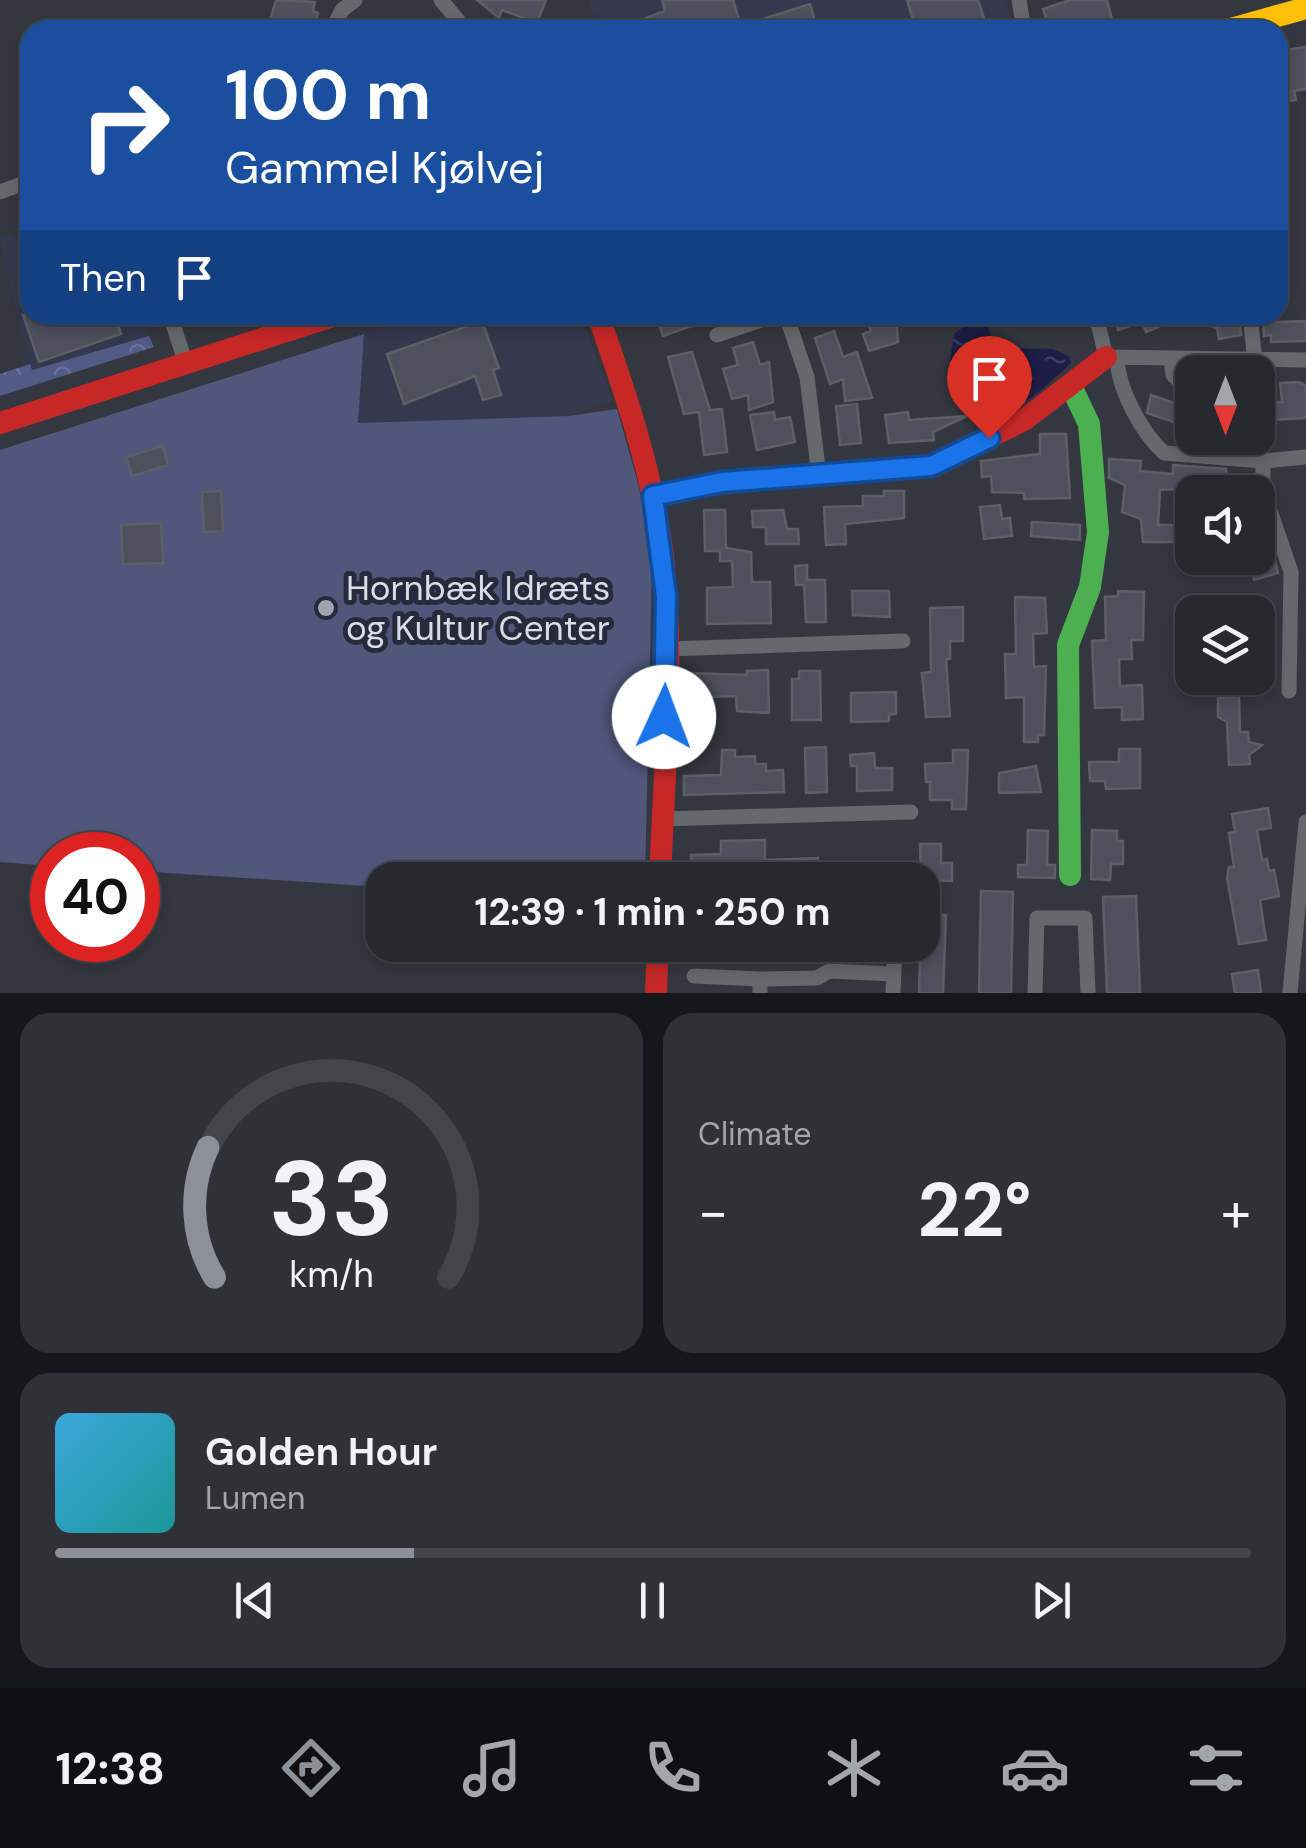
<!DOCTYPE html>
<meta charset="utf-8">
<style>
:root{--surface:#282930;--page:#303138;--text:#f1f3f6;--muted:#a5a6ab;--line:#44454c;--accent:#8c9099}
body{margin:0;font-family:"DM Sans",sans-serif;background:var(--page);color:var(--text);height:100vh;display:flex;flex-direction:column;font-size:38px;white-space:nowrap}
*{box-sizing:border-box;margin:0}
p{font-size:32px;color:var(--muted)}
.icon{flex:none;width:55px;height:55px;fill:none;stroke:currentColor;stroke-width:2;stroke-linecap:round;stroke-linejoin:round}
.map{position:relative;height:993px;overflow:hidden}
.drawer{display:flex;flex-direction:column;gap:20px;padding:20px;background:#16171a;flex:1}
.drawer>*{flex:none}
.banner{position:absolute;left:20px;top:20px;width:1268px;height:305px;border-radius:30px;box-shadow:0 5px 15px #0003,0 0 0 2px var(--line);background:#1a4fa0;color:#fff;overflow:hidden}
.needle{width:65px;rotate:180deg}
.tools{position:absolute;left:1175px;top:355px;display:grid;gap:20px}
.tools a{display:grid;place-items:center;width:100px;height:100px;border-radius:20px;background:var(--surface);box-shadow:0 5px 15px #0003,0 0 0 2px var(--line);font-size:50px}
.speed{position:absolute;left:30px;top:832px;display:flex;gap:20px;font-size:50px;font-weight:700;text-align:center}
.speed>*{display:grid;place-content:center;width:130px;height:130px;border-radius:50%;background:var(--surface);box-shadow:0 5px 15px #0003,0 0 0 2px var(--line);line-height:1}
.speed .limit{border:15px solid #d22;background:#fff;color:#111}
.pin{position:absolute;display:grid;place-items:center;width:85px;height:85px;color:#fff;margin:-102px -42px;border-radius:50% 50% 50% 0;rotate:-45deg;box-shadow:0 0 10px #0007}
.pin .icon{rotate:45deg}
.me{position:absolute;width:110px;margin:-55px;rotate:2deg;stroke-linejoin:round;filter:drop-shadow(0 0 8px #0008)}
.turn{display:flex;align-items:center;gap:35px;height:210px;padding:0 40px;font-size:45px}
.turn .icon{width:130px;height:130px;stroke-width:2.5}
.turn b{display:block;font-size:70px;line-height:85px}
.then{display:flex;align-items:center;height:95px;padding:0 40px;background:#0003;gap:20px;font-size:38px}
.big{font-size:75px;font-weight:700;line-height:1.1}
.drawer .widget{flex:1;display:flex;flex-direction:column;justify-content:center;gap:15px;min-width:0;padding:0 35px;border-radius:30px;background:var(--page)}
.drawer .dial{align-items:center;gap:0}
.dial svg{height:260px;overflow:visible;fill:none;stroke:var(--line);stroke-width:7;stroke-linecap:round;text-anchor:middle}
.dial text{fill:var(--text);stroke:none}
.song{display:flex;align-items:center;gap:30px}
.cover{width:120px;height:120px;border-radius:15px;background:linear-gradient(135deg,hsl(200 70% 55%),hsl(180 70% 35%))}
.played{height:10px;border-radius:5px;background:linear-gradient(90deg,var(--accent) 30%,var(--line) 30%)}
.keys{display:flex;justify-content:space-around;direction:ltr}
.heat{display:flex;justify-content:space-between;align-items:center;font-size:55px;direction:ltr}
.drawer .tiles{flex:1;display:grid;gap:20px;grid-template-columns:1fr 1fr}
.widget:last-child{grid-column:span 2}
.trip{position:absolute;left:365px;top:862px;width:575px;height:100px;border-radius:30px;background:var(--surface);box-shadow:0 5px 15px #0003,0 0 0 2px var(--line);font-weight:700;line-height:100px;text-align:center}
.dock{display:flex;height:160px;justify-content:space-around;align-items:center;background:#101013;color:var(--muted)}
.dock .icon{width:70px;height:70px}
.dock .selected{color:var(--accent)}
.dock b{font-size:45px;color:var(--text)}
.map>svg:first-child{display:block}
.built{fill:#35394d}
.green{fill:#51577b}
.forest{fill:url(#forest-crowns)}
.water{fill:url(#water-ripples)}
.building{fill:#4e505c;stroke:#5d5f66;stroke-width:2.5}
.lines{fill:none;stroke-linecap:round;stroke-linejoin:round}
.street{stroke:#67686c;stroke-width:15}
.fast{stroke:#4caf50;stroke-width:22}
.slow{stroke:#ffc107;stroke-width:22}
.jam{stroke:#c62828;stroke-width:22}
.route-casing{stroke:#114b97;stroke-width:25}
.route{stroke:#1a73e8;stroke-width:18}
.poi-dot{fill:#a0a2ad;stroke:#272a3a;stroke-width:4}
.labels{text-anchor:middle;stroke-width:10;stroke-linejoin:round;paint-order:stroke}
.poi-label{font-size:35px;fill:#dadce7;stroke:#272a3a;text-anchor:start}
</style>
<div class="map">
<svg width="1306" height="993" viewBox="0 0 1306 993">
<defs>
<pattern id="forest-crowns" width="20" height="18" patternUnits="userSpaceOnUse" patternTransform="scale(2.5)"><rect width="20" height="18" fill="#525a86"/><path d="M2 6a3 3 0 1 1 6 0M12 15a3 3 0 1 1 6 0" fill="none" stroke="#6a7197"/></pattern>
<pattern id="water-ripples" width="26" height="14" patternUnits="userSpaceOnUse" patternTransform="scale(2.5)"><rect width="26" height="14" fill="#1c1e47"/><path d="M2 4q2-2 4 0t4 0M15 11q2-2 4 0t4 0" fill="none" stroke="#3c3e62"/></pattern>
</defs>
<rect width="100%" height="100%" fill="#353740"/>
<!-- built -->
<path class="built" d="M589 0H1006L1012 30H598Z
M30 235V315H143L149 336 31 370 0 240V236Z
M423 315H580L613 401 568 416 357 423 364 334Z"/>
<!-- green -->
<path class="green" d="M364 334 358 423 568 416 617 409 639 487 652 566 645 880H382V887L138 871V855H52V866L0 862V450Z"/>
<!-- forest -->
<path class="forest" d="M149 336 154 347 0 396V374L30 364 32 370Z"/>
<!-- water -->
<path class="water" d="M975 319 987 322 991 337 1001 348 1053 349 1069 356 1071 363C1043 389 999 435 963 401 944 383 950 355 955 333Z"/>
<!-- building -->
<path class="building" d="M276 0 315 2 313 11 318 13 313 30H267Z
M477 0H546L537 23 502 10 499 18Z
M662 0H733L741 26 810 4 818 30H614L665 11Z
M907 0H978L988 30H916Z
M1070 0H1107L1113 23 1088 30H1050L1043 9Z
M1306 47V89L1294 91 1296 100 1278 103V51Z
M23 315H115L121 334 39 362Z
M656 315H717L718 317 663 336Z
M865 315 896 318 898 342 869 351 863 334 871 331Z
M1113 315H1239L1241 335 1219 339 1217 328 1184 316 1146 332 1142 322 1118 330Z
M1263 315H1276V322L1306 321V341L1271 342V335L1264 336Z
M482 321 499 368 493 370 501 395 483 400 475 376 404 404 387 354Z
M834 331 843 357 857 352 872 398 845 401 843 379 830 384 815 338Z
M753 342 760 365 769 362 773 402 749 410 748 395 732 399 723 369 738 365 733 348Z
M692 352 710 410 722 409 727 452 704 455 699 412 684 414 668 357Z
M1298 382 1306 385V418L1272 420 1270 402H1282L1280 383Z
M1151 395 1192 409 1189 427 1147 413Z
M857 404 861 443 840 445 836 406Z
M774 412 775 420 790 417 795 442 757 450 750 415Z
M908 412 909 420 967 416 933 432 934 440 889 443 885 415Z
M1040 434H1066L1070 498 1024 499V493L992 492 991 476 982 477 981 461 1040 454Z
M163 446 168 465 132 476 126 457Z
M1109 459 1141 461 1140 471 1173 474V465L1226 469 1227 492H1210V487L1160 490 1158 525H1192V542H1143L1141 519 1122 512 1125 485 1109 478Z
M221 491 223 531 204 532 202 492Z
M884 491H904V518L845 524 846 544 826 545 824 507 863 506V496H884Z
M1000 505 1002 519 1010 518 1012 536 984 539 980 507Z
M704 510H725L726 548 751 552 752 582H770L771 623 707 624V588L733 587 732 561H720V551H705Z
M783 510 787 529H798L799 544H766V527H753L752 511Z
M1032 522 1080 525V540L1031 536Z
M161 523 163 563 123 564 121 525Z
M1273 553 1278 573 1254 580 1251 558Z
M807 565V580H825L826 622H806L804 585H796L795 566Z
M852 591H889L890 617 853 615Z
M1118 591 1144 592 1143 640H1131L1132 659H1119L1120 686 1142 685 1143 719 1122 720V707L1095 708 1092 641 1106 640 1105 597 1118 596Z
M1015 597 1045 598 1047 633 1033 634 1034 667 1046 666 1044 735H1038V742H1024V697L1006 698 1005 654H1016Z
M963 607V641H950V659H946L950 716 926 717 922 673 931 672 930 608Z
M768 670 769 713 737 711 736 696 711 697 712 710H691L690 673 747 675V671Z
M799 671H820L821 720H792V679H799Z
M896 692V714H889V721L851 722V693Z
M1239 696 1240 732H1248L1249 742 1262 745 1249 755 1250 764 1229 765 1227 722 1218 717V698Z
M826 747 827 792 806 793 805 748Z
M1119 749H1140V788L1106 789 1105 781H1090L1089 762H1119Z
M722 750H735V757L755 756V764H766V771L783 770 784 792 684 795V776L721 775Z
M953 750H968L966 809H952V800H930V782H926L925 764 953 763Z
M874 753 875 768H892V790L857 791V766H851L850 755Z
M1036 766 1041 792 999 793V773Z
M1268 808 1271 828 1257 830 1262 860 1267 859 1269 871 1274 870 1279 896 1260 900 1266 940 1239 944 1227 878 1229 867H1234L1229 833 1235 832 1232 814Z
M1028 830 1048 831 1047 865H1055V878L1018 877V865H1027Z
M1092 830 1117 831V841H1123V864H1111L1110 880 1091 879Z
M765 840V860L818 858 819 880H798V873H765L746 880H701V874H691V855L721 854V841Z
M920 844H941V863H952V881L921 880Z
M981 891 1013 892 1011 993H979Z
M1136 896 1140 993H1107L1103 897Z
M922 914 946 915 943 993H919L920 960 906 959V945H922Z
M1258 970 1261 993H1235L1232 974Z"/>
<g class="lines">
<!-- street -->
<path class="street" d="M441 0 466 30
M1019 0 1024 30
M332 30 342 10 355 0
M0 192 30 181
M170 315 186 364
M786 315 807 377 819 476
M1096 315 1106 357 1306 360
M1250 315 1255 362
M717 335 776 315
M1117 357C1118 389 1141 432 1164 453L1263 461 1306 457
M1171 359 1173 375 1192 393
M1242 438 1263 461V490L1291 572 1289 691
M667 649 903 641
M661 819 911 812
M694 976 760 979
M760 993V979L817 978 829 971 894 974
M893 993 895 945
M1035 993 1037 918H1085L1088 993
M1290 993 1306 822"/>
<!-- fast -->
<path class="fast" d="M1070 875 1068 645 1090 587 1098 532 1089 424 1072 388"/>
<!-- slow -->
<path class="slow" d="M1227 30 1306 8"/>
<!-- jam -->
<path class="jam" d="M598 315C627 397 655 480 664 566 674 670 664 776 660 880
M0 423 336 315
M653 497 722 483 931 466 1024 420 1106 357
M656 993 658 945"/>
</g>
<g class="lines">
<!-- route casing -->
<g class="route-casing">
<path id="route" d="M664 717 666 596 653 496 722 482 931 466 989 438"/>
</g>
<!-- route -->
<use href="#route" class="route"/>
</g>
<!-- markers -->
<circle class="poi-dot" cx="326" cy="608" r="10"/>
<g class="labels">
<!-- poi labels -->
<g class="poi-label">
<text x="346" y="600">Hornbæk Idræts<tspan x="346" dy="40">og Kultur Center</tspan></text>
</g>
</g>
</svg>
<div class="tools">
<a><svg class="needle" viewBox="-14 -14 28 28"><path d="M0-13l5 13h-10z" fill="#e53935"/><path d="M0 13l5-13h-10z" fill="#a5a6ab"/></svg></a>
<a><svg class="icon" aria-label="sound" viewBox="0 0 24 24"><path d="M4 9h4l5-4v14l-5-4H4zM17 9q2 3 0 6"/></svg></a>
<a><svg class="icon" aria-label="layers" viewBox="0 0 24 24"><path d="M12 4l9 5-9 5-9-5zM3 14l9 5 9-5"/></svg></a>
</div>
<div class="speed"><div class="limit">40</div></div>
<div class="pin" style="left:989px;top:438px;background:#d93025"><svg class="icon" aria-label="arrive" viewBox="0 0 24 24"><path d="M6 21V4h12l-3 4 3 4H6"/></svg></div>
<svg class="me" style="left:664px;top:717px" viewBox="-20 -20 40 40"><circle r="19" fill="#fff"/><path d="M0-13L10 11 0 6-10 11z" fill="#1a73e8"/></svg>
<div class="trip">12:39 · 1 min · 250 m</div>
<div class="banner">
<div class="turn"><svg class="icon" aria-label="right" viewBox="0 0 24 24"><path d="M7 20v-9h11M14 6l5 5-5 5"/></svg><div><b>100 m</b>Gammel Kjølvej</div></div>
<div class="then">Then<svg class="icon" aria-label="arrive" viewBox="0 0 24 24"><path d="M6 21V4h12l-3 4 3 4H6"/></svg></div>
</div>
</div>
<section class="drawer">
<div class="tiles">
<div class="widget dial"><svg viewBox="0 0 100 80">
<path d="M14 69A42 42 0 1 1 86 69"/>
<path d="M14 69A42 42 0 0 1 12 29" stroke="#8c9099"/>
<text x="50" y="56" font-size="32" font-weight="700">33</text>
<text x="50" y="72" font-size="11">km/h</text>
</svg></div>
<div class="widget"><p>Climate</p>
<div class="heat"><a>−</a><b class="big">22°</b><a>+</a></div>
</div>
<div class="widget">
<div class="song"><i class="cover"></i><div><b>Golden Hour</b><p>Lumen</p></div></div>
<div class="played"></div>
<div class="keys"><svg class="icon" aria-label="previous" viewBox="0 0 24 24"><path d="M18 5L8 12l10 7zM5 5v14"/></svg><svg class="icon" aria-label="pause" viewBox="0 0 24 24"><path d="M8 5v14M16 5v14"/></svg><svg class="icon" aria-label="next" viewBox="0 0 24 24"><path d="M6 5l10 7-10 7zM19 5v14"/></svg></div>
</div>
</div>
</section>
<nav class="dock">
<b>12:38</b>
<svg class="icon selected" aria-label="directions" viewBox="0 0 24 24"><path d="M12 3l9 9-9 9-9-9zM9 14v-3h6M13 9l2 2-2 2"/></svg>
<svg class="icon" aria-label="music" viewBox="0 0 24 24"><path d="M9 18V5l10-2v13"/><circle cx="6" cy="18" r="3"/><circle cx="16" cy="16" r="3"/></svg>
<svg class="icon" aria-label="phone" viewBox="0 0 24 24"><path d="M5 4h4l2 5-3 2q2 4 5 5l2-3 5 2v4C11 20 4 13 5 4z"/></svg>
<svg class="icon" aria-label="climate" viewBox="0 0 24 24"><path d="M12 3v18M4 7l16 10M4 17L20 7"/></svg>
<svg class="icon" aria-label="car" viewBox="0 0 24 24"><path d="M5 17H2v-5l4-1 3-4h7l3 4 3 1v5h-3M9 17h6M6 11h13"/><circle cx="7" cy="17" r="2"/><circle cx="17" cy="17" r="2"/></svg>
<svg class="icon" aria-label="filters" viewBox="0 0 24 24"><path d="M4 7h16M4 17h16"/><circle cx="9" cy="7" r="2"/><circle cx="15" cy="17" r="2"/></svg>
</nav>
